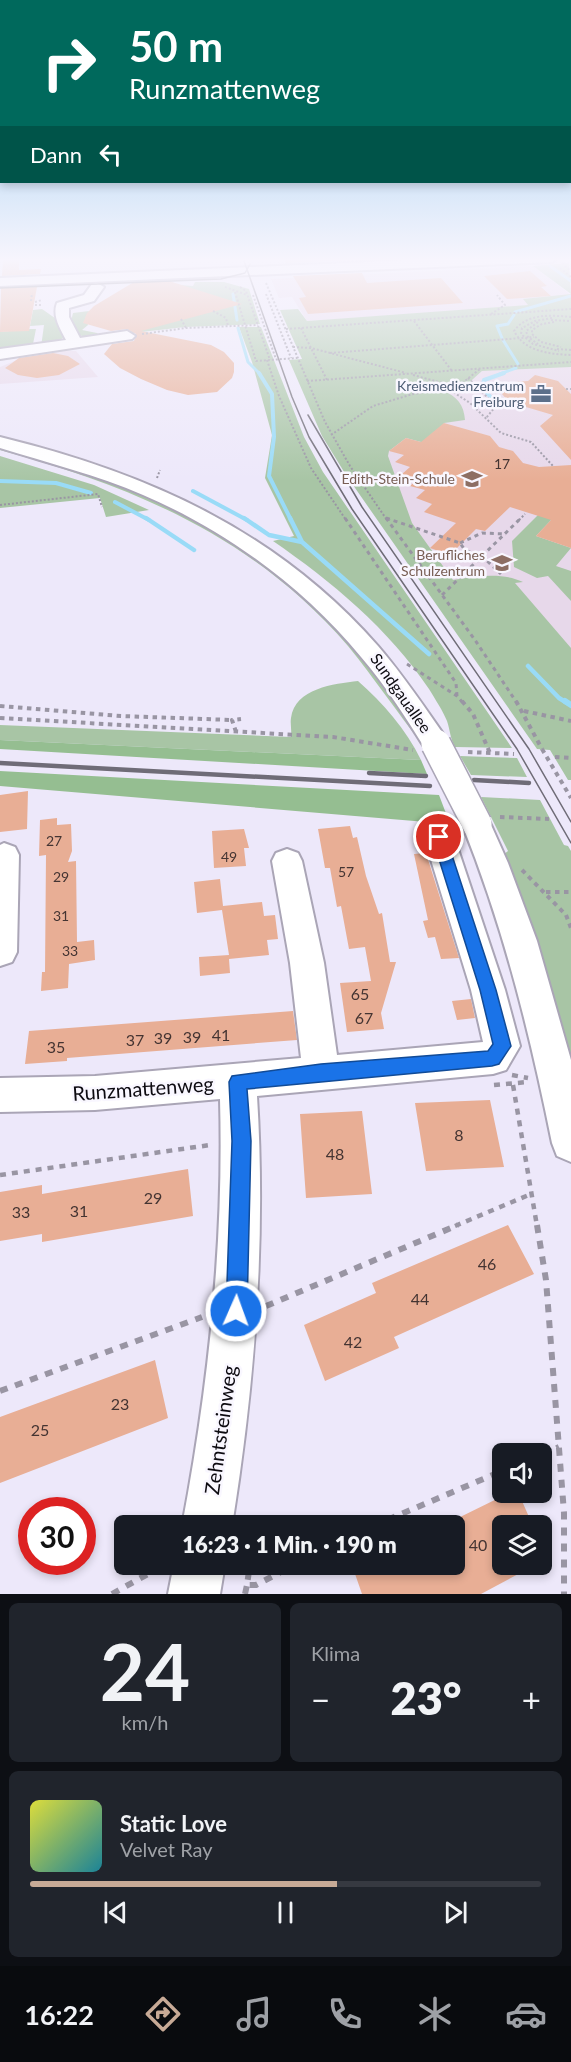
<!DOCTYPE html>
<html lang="de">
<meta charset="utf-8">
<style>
:root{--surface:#171b24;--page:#20242c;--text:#f1f3f6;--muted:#9ea1a6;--line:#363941;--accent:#c7aa96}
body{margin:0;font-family:Lato,sans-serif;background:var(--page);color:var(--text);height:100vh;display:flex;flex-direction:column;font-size:22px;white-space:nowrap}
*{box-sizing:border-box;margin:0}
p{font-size:20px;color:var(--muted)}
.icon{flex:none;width:33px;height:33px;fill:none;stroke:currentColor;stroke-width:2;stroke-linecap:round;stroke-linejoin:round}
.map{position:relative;height:1594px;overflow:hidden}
.side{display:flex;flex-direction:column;gap:9px;padding:9px;background:#0d0f14;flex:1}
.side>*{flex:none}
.hud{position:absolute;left:0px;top:0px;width:572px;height:183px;box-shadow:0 3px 9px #0003;background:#00695c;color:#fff;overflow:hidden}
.buttons{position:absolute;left:492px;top:1443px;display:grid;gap:12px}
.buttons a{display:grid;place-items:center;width:60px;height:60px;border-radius:9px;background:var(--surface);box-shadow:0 3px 9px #0003;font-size:30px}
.speed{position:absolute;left:18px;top:1497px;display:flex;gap:12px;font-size:30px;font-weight:700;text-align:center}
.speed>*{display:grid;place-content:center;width:78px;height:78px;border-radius:50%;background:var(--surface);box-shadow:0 3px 9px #0003;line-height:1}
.speed .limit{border:9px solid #d22;background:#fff;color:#111}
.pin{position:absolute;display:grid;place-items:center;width:51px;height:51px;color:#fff;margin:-26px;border:3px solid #fff;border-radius:50%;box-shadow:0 2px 6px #0007}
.me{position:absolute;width:66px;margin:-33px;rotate:2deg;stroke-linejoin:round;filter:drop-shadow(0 0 4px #0008)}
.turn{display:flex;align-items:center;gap:21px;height:126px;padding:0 30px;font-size:27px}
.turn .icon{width:78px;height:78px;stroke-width:2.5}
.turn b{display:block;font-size:42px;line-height:51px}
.then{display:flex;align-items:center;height:57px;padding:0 30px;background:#0003;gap:12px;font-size:22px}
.big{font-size:45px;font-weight:800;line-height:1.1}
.side .card{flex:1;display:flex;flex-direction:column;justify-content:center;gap:9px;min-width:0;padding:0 21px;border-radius:9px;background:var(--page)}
.side .dial{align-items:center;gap:0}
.dial b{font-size:78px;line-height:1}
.song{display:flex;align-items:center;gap:18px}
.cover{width:72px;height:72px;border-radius:9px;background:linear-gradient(135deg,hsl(60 70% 55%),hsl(190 70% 35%))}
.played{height:6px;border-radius:3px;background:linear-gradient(90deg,var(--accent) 60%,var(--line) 60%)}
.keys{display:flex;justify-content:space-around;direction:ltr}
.heat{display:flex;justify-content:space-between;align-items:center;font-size:33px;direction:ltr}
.side .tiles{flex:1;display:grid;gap:9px;grid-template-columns:1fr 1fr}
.card:last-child{grid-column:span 2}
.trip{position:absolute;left:114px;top:1515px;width:351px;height:60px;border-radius:9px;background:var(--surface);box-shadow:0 3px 9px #0003;font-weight:800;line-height:60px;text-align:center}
.tabs{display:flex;height:96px;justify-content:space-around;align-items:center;background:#090b0e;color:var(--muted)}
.tabs .icon{width:42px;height:42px}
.tabs .on{color:var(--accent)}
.tabs b{font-size:27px;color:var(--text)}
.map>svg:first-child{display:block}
.education{fill:#e7d8ea}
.green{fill:#a8c5a5}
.forest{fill:#95be91}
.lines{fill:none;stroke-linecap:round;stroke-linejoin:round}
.stream-far3{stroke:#99dbf7;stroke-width:3}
.stream-far2{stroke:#99dbf7;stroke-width:4}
.stream-far1{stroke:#99dbf7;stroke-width:4.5}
.stream{stroke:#99dbf7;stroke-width:6}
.building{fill:#e8ae95}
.minor-casing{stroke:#aaa5b6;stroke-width:4}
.path-far4{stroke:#9995a3;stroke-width:2;stroke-dasharray:2 2;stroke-linecap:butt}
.path-far3{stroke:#9995a3;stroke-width:3;stroke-dasharray:4 4;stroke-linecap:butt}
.path-far2{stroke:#9995a3;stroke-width:4;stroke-dasharray:4.5 4.5;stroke-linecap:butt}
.path-far1{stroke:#9995a3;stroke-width:4.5;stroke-dasharray:6 6;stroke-linecap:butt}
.path{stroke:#9995a3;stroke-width:6;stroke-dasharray:8 8;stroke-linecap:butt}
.minor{fill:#fff;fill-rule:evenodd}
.tram{stroke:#6f6c77;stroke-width:1.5}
.rail{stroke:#6f6c77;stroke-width:4.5}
.minor-bridge-casing{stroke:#aaa5b6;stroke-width:32;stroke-linecap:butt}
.path-bridge{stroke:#9995a3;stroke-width:4;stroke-dasharray:4.5 4.5;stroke-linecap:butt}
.minor-bridge{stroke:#fff;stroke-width:29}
.route{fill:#1a73e8;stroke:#114b97;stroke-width:1.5}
.labels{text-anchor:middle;stroke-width:5;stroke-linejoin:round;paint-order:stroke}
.far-service-label{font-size:14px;fill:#4e5e75;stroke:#f9f7ff;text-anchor:end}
.number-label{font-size:14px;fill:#443432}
.far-education-label{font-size:14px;fill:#785e54;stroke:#f9f7ff;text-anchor:end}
.street-label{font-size:16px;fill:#0d0b11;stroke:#f9f7ff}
.near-number-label{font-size:16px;fill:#443432}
.near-street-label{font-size:20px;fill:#0d0b11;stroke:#f9f7ff}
</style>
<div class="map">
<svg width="571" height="1594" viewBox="0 0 571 1594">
<rect width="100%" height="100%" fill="#ede8fa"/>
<!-- education -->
<path class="education" d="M533 266 571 295 524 299 529 305 500 308 307 321 292 297 279 298 271 279Z
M55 350 76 351 98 377 0 384V367L22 358 18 355Z
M552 366 571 367V711L537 704 343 430 440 392 462 389 482 371Z"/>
<!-- green -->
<path class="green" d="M569 263 571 294 533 266Z
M195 282H224L249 289 260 324 185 327 124 334 122 332 149 328 180 285 193 286Z
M571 294V367L482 371 462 389 443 391C457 396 464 405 465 420L444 423 436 446 406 438 389 451 388 456 412 523 453 580C477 576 502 572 523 582L515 583 571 648V780H568L550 750 537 749 346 475 322 436 289 360 302 359 280 310 298 309 307 321 528 305 523 299Z
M42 309 62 323 65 336 57 343 41 347 44 325 30 326 33 310Z
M89 311 86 317 88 325 82 330 97 333 100 336C86 338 78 338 70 325L73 313Z
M239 327H261L304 437 323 472 512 748 455 747C450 738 450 730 447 721 443 711 435 699 429 689 389 629 331 581 273 541L294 536 265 478 272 435 252 362Z
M30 329H36L32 349 0 352V332Z
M0 446 80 468 187 513 279 572 352 639 427 745 422 744C397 712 374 678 348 646 254 537 135 487 0 450Z
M0 456 94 485 149 510 106 517 100 498 0 508Z
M539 514 552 519 536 536 571 548 556 566 571 571V601L548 576 537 578 514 567 512 541Z
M358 681C383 703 406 729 421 760L0 740V725L291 737C292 731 290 724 291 718 295 688 334 684 358 681Z
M460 756 517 758 527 777 471 775Z
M481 797 540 800 564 845 568 846 571 851V1072L546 972 503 855 508 851Z"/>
<!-- forest -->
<path class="forest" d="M0 740 421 760 427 774 0 749Z
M0 771 439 795 450 824 0 786Z"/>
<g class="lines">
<!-- stream-far3 -->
<path class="stream-far3" d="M550 266 571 281
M233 294 237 320
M515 312 571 296
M238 328 248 362 260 374
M502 338 497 326 508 324 514 315
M503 340 518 364
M500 374 516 368"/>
<!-- stream-far2 -->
<path class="stream-far2" d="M259 373 272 394 274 437 269 476 291 520
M493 400 482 387 484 380 504 373
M0 481 56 483 91 493
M193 491 247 520
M115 502 149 520"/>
<!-- stream-far1 -->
<path class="stream-far1" d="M146 518 194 550
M244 518 269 535 302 542
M290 518 302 542 429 654
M528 666 559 698 567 703"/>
<!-- stream -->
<path class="stream" d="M565 701 571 705"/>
</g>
<!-- building -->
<path class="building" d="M3 258H19V270L41 269 40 274 2 276Z
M284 258H354L355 260 286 263Z
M530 271 547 286 541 287 551 296 507 299 484 276Z
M362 273 367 283 441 278 463 303 308 314 299 298 306 297 293 276Z
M169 281 242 304 141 331 211 345 224 352 234 363V372L232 378 217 392 188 395 167 390 141 379 120 368 104 354 112 344 134 341 136 334 127 329 111 331 83 323 87 313 94 306 134 282Z
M37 287 29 331 0 332 1 288Z
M53 353 68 356 80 364 59 375 37 378 18 375 5 368 19 358Z
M535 375 558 381 571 394V460L540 426 553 415 509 402 502 394 514 382 528 381Z
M444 423 490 436 499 447 513 451 523 463 539 467 571 465V548L536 536 551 520 510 507 485 531 476 529 450 555 430 548 456 523 424 512 432 504 416 498 425 490 410 486 418 479 402 474 410 467 395 462 404 455 389 451 406 438 421 442Z
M28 791 27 829 0 832V795Z
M57 818V825L71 824 72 851 68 862 76 861 77 942 94 940 95 960 69 964 68 988 41 991 42 972H45L46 855 39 856 40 820Z
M350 826 353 838 357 837 366 876 379 914 382 913 390 962H396L381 1013 384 1029 347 1032 340 983 371 981 365 947 349 949 341 906 337 907 330 868H325L318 829Z
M244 829 249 848H244L246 866 214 868 212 831Z
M426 853 459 958 441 959 435 937 428 938 423 921 428 920 414 854Z
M220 879 223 906 262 902 264 916 275 915 278 939 267 940 269 955 229 959 230 973 200 976 199 957 229 955 222 910 197 913 194 882Z
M471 999 475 1018 457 1020 452 1001Z
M293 1011 297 1040 67 1058V1061L25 1064 29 1031Z
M490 1100 504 1167 426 1171 415 1103Z
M362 1111 372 1194 306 1198 300 1114Z
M188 1169 193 1216 42 1242V1234L0 1241V1192L42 1185V1194Z
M508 1225 534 1274 394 1337 399 1348 325 1381 304 1325 376 1293 372 1283Z
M155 1360 168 1418 0 1483V1417Z
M511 1492H518L533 1526H502V1564H537L481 1594H362L354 1571 367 1564H454V1520Z"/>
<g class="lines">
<!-- minor casing -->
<g class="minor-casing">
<path id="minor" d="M458 258H558L552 262 0 286V278Z
M97 283 104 287 94 301 69 308V317L80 338 127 331 135 336 132 339 0 359V349L66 340C60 328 52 316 57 303L84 295 92 284Z
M0 437C147 473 276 530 378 646 403 675 424 706 446 738L449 744 446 750 436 753 426 750C406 718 386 686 361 657 303 587 227 531 143 495 97 475 48 463 0 448Z
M477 813 487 816 508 863 537 941 571 1060V1162L557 1156 552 1143C530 1034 504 928 462 824L467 816Z
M439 826 449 829 454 837 505 990 520 1046 506 1070 493 1074 257 1096C266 1240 255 1383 232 1526H182C209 1384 224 1243 220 1099L95 1110 0 1112V1078L95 1076 301 1058 290 963 272 861 276 853 287 849 298 853 302 861 324 963 337 1055 483 1042 471 990 424 837 429 829Z
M4 843 15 847 19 855 17 952 12 962 0 966V845Z
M174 1564H225L220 1594H168Z"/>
</g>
<!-- path-far4 -->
<path class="path-far4" d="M562 263 571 271
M560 268 571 277
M266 283 325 422 350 466 387 520
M225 287 247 295
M240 287 246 291 270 360
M235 292 256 361 297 358
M266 294 291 358
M253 295 276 359
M31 301 32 293
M35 302 42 300
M35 305H41
M213 311 226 318 228 326
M491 314 505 305 497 295
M571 317C551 315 527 313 514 331 525 352 550 354 571 355
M552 318 535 321 522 328 521 334 533 344 559 351
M181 319 186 328
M551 320 571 321
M414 321 452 371
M538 322 526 331 528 337 538 344
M554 322 542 324 532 330V334L541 342 561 347
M301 328 327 380
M286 329 571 309
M142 334 186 328 258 325
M293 347 311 348 406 373
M557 349 571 350
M330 353 534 337
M267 360 279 396 311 468 346 520
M413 375 457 387
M468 378 496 406 486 418
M307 381 571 362
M447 388 470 403 501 433 531 442 553 466
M566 389H571
M331 435 373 406 413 394 457 387 480 369
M157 478 160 470
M0 505 98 494 102 507
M386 518 390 520
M519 520 525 514"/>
<!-- path-far3 -->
<path class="path-far3" d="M345 518 456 683 457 696
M386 518 475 640 517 703
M386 518 460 543 465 550 483 557 501 574
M460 543 482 533 506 534
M442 595 521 518
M407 664 457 696 463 703"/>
<!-- path-far2 -->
<path class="path-far2" d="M462 701 473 714 490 753
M516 701 542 749
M0 706 121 716 232 720
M524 711 571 721
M0 718 333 737 413 750
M236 732 232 720 241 719
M468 752 514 754
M555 757 571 758
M500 817 549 819
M522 870 566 915 571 928
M546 892H571"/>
<!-- path-far1 -->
<path class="path-far1" d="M512 1075 528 1078
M494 1085 528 1082
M513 1085 537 1226
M0 1175 210 1145
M455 1226 531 1194"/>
<!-- path -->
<path class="path" d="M537 1225 546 1280 564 1513V1594
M266 1306 458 1225
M0 1391 202 1317
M542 1455 559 1447
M373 1526 502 1471
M234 1569 249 1571 247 1585H256L296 1564
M112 1594 164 1565
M245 1594 247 1585"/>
<!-- minor -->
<use href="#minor" class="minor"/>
<!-- tram -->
<path class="tram" d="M243 258 292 397 309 437 352 509 517 749 571 843
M0 288 221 279 245 273 250 264
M308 415 362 507 529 749 571 822"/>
<!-- rail -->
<path class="rail" d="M0 763 430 786
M369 773 426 776
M474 780 529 783"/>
<!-- minor-bridge casing -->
<g class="minor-bridge-casing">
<path id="minor-bridge" d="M436 744 477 824"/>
</g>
<!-- path-bridge -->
<path class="path-bridge" d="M542 749 571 798"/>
<!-- minor-bridge -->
<use href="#minor-bridge" class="minor-bridge"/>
</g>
<!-- sky -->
<linearGradient id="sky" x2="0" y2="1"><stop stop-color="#88c4ee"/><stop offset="0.54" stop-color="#f7f5fd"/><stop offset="1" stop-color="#f7f5fd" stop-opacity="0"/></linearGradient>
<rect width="571" height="481" fill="url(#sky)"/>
<!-- route -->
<path class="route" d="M439 831 446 837 496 990 511 1046 499 1064 492 1066 247 1089 251 1141 247 1311 243 1319 236 1322 229 1319 226 1311 232 1141 229 1082 232 1076 321 1064 488 1051 493 1044 480 990 432 837Z"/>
<!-- icons -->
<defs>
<g id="office-bare" transform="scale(1.62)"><path d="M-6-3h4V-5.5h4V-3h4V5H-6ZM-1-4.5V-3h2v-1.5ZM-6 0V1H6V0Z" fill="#5c6f8a" stroke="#f9f7ff" stroke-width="2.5" paint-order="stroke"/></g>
<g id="school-bare" transform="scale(1.62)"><path d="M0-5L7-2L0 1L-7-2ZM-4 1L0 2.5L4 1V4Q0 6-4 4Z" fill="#8d6e63" stroke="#f9f7ff" stroke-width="2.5" paint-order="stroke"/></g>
</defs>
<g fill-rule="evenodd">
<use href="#office-bare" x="541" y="394"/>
<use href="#school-bare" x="472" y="479"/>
<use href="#school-bare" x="502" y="563"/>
</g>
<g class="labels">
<!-- far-service labels -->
<g class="far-service-label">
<text x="524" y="391">Kreismedienzentrum<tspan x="524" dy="16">Freiburg</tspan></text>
</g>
<!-- number labels -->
<g class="number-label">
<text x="502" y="469">17</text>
<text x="54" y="846">27</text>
<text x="229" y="862">49</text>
<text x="346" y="877">57</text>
<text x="61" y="882">29</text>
<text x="61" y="921">31</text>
<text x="70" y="956">33</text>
</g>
<!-- far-education labels -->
<g class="far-education-label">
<text x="455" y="484">Edith-Stein-Schule</text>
<text x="485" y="560">Berufliches<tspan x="485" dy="16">Schulzentrum</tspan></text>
</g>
<!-- street labels -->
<g class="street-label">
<text transform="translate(401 693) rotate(55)" y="6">Sundgauallee</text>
</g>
<!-- near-number labels -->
<g class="near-number-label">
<text x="360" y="1000">65</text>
<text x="364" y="1024">67</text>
<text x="221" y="1041">41</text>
<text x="192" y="1043">39</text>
<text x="163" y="1044">39</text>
<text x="135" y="1046">37</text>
<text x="56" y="1053">35</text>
<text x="459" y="1141">8</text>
<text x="335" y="1160">48</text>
<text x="153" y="1204">29</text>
<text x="79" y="1217">31</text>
<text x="21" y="1218">33</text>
<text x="487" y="1270">46</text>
<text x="420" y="1305">44</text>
<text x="353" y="1348">42</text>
<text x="120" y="1410">23</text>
<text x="40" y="1436">25</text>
<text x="478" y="1551">40</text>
</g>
<!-- near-street labels -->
<g class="near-street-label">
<text transform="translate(143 1089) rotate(-4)" y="7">Runzmattenweg</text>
<text transform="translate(221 1430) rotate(-82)" y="7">Zehntsteinweg</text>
</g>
</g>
</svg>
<div class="buttons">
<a><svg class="icon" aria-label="sound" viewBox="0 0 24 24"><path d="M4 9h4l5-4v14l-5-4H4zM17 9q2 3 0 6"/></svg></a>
<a><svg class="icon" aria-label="layers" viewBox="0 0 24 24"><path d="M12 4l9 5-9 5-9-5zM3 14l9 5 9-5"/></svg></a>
</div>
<div class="speed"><div class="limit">30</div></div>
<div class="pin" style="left:439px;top:837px;background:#d93025"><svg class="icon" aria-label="arrive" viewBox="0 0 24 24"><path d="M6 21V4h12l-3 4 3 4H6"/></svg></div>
<svg class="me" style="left:236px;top:1311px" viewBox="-20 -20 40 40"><circle r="17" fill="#1a73e8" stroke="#fff" stroke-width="3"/><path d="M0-11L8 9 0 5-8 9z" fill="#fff"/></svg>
<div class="trip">16:23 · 1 Min. · 190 m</div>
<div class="hud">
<div class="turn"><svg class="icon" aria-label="right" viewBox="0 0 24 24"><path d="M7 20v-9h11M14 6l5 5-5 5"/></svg><div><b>50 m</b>Runzmattenweg</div></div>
<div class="then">Dann<svg class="icon" aria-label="left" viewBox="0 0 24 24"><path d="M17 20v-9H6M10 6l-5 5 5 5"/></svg></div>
</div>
</div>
<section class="side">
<div class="tiles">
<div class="card dial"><b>24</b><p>km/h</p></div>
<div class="card"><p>Klima</p>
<div class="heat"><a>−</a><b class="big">23°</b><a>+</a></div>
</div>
<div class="card">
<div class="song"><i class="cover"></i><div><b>Static Love</b><p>Velvet Ray</p></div></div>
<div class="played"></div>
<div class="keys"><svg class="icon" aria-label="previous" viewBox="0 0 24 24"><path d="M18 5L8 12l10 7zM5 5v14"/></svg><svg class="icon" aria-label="pause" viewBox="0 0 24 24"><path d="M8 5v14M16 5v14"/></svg><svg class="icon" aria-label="next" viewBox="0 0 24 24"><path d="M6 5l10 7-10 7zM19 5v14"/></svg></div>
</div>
</div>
</section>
<nav class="tabs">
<b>16:22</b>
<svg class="icon on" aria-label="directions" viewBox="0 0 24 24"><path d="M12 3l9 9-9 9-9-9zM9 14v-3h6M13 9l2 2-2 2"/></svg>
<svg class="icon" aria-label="music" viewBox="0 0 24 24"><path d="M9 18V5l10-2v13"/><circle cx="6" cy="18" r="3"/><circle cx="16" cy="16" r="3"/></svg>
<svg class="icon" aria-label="phone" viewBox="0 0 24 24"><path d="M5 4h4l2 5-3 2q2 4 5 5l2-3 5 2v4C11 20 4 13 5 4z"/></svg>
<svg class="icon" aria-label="climate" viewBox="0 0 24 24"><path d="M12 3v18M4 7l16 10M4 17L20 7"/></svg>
<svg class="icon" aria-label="car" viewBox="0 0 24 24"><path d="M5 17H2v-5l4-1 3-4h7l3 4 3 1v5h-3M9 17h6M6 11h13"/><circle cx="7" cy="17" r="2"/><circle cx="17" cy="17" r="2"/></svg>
</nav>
